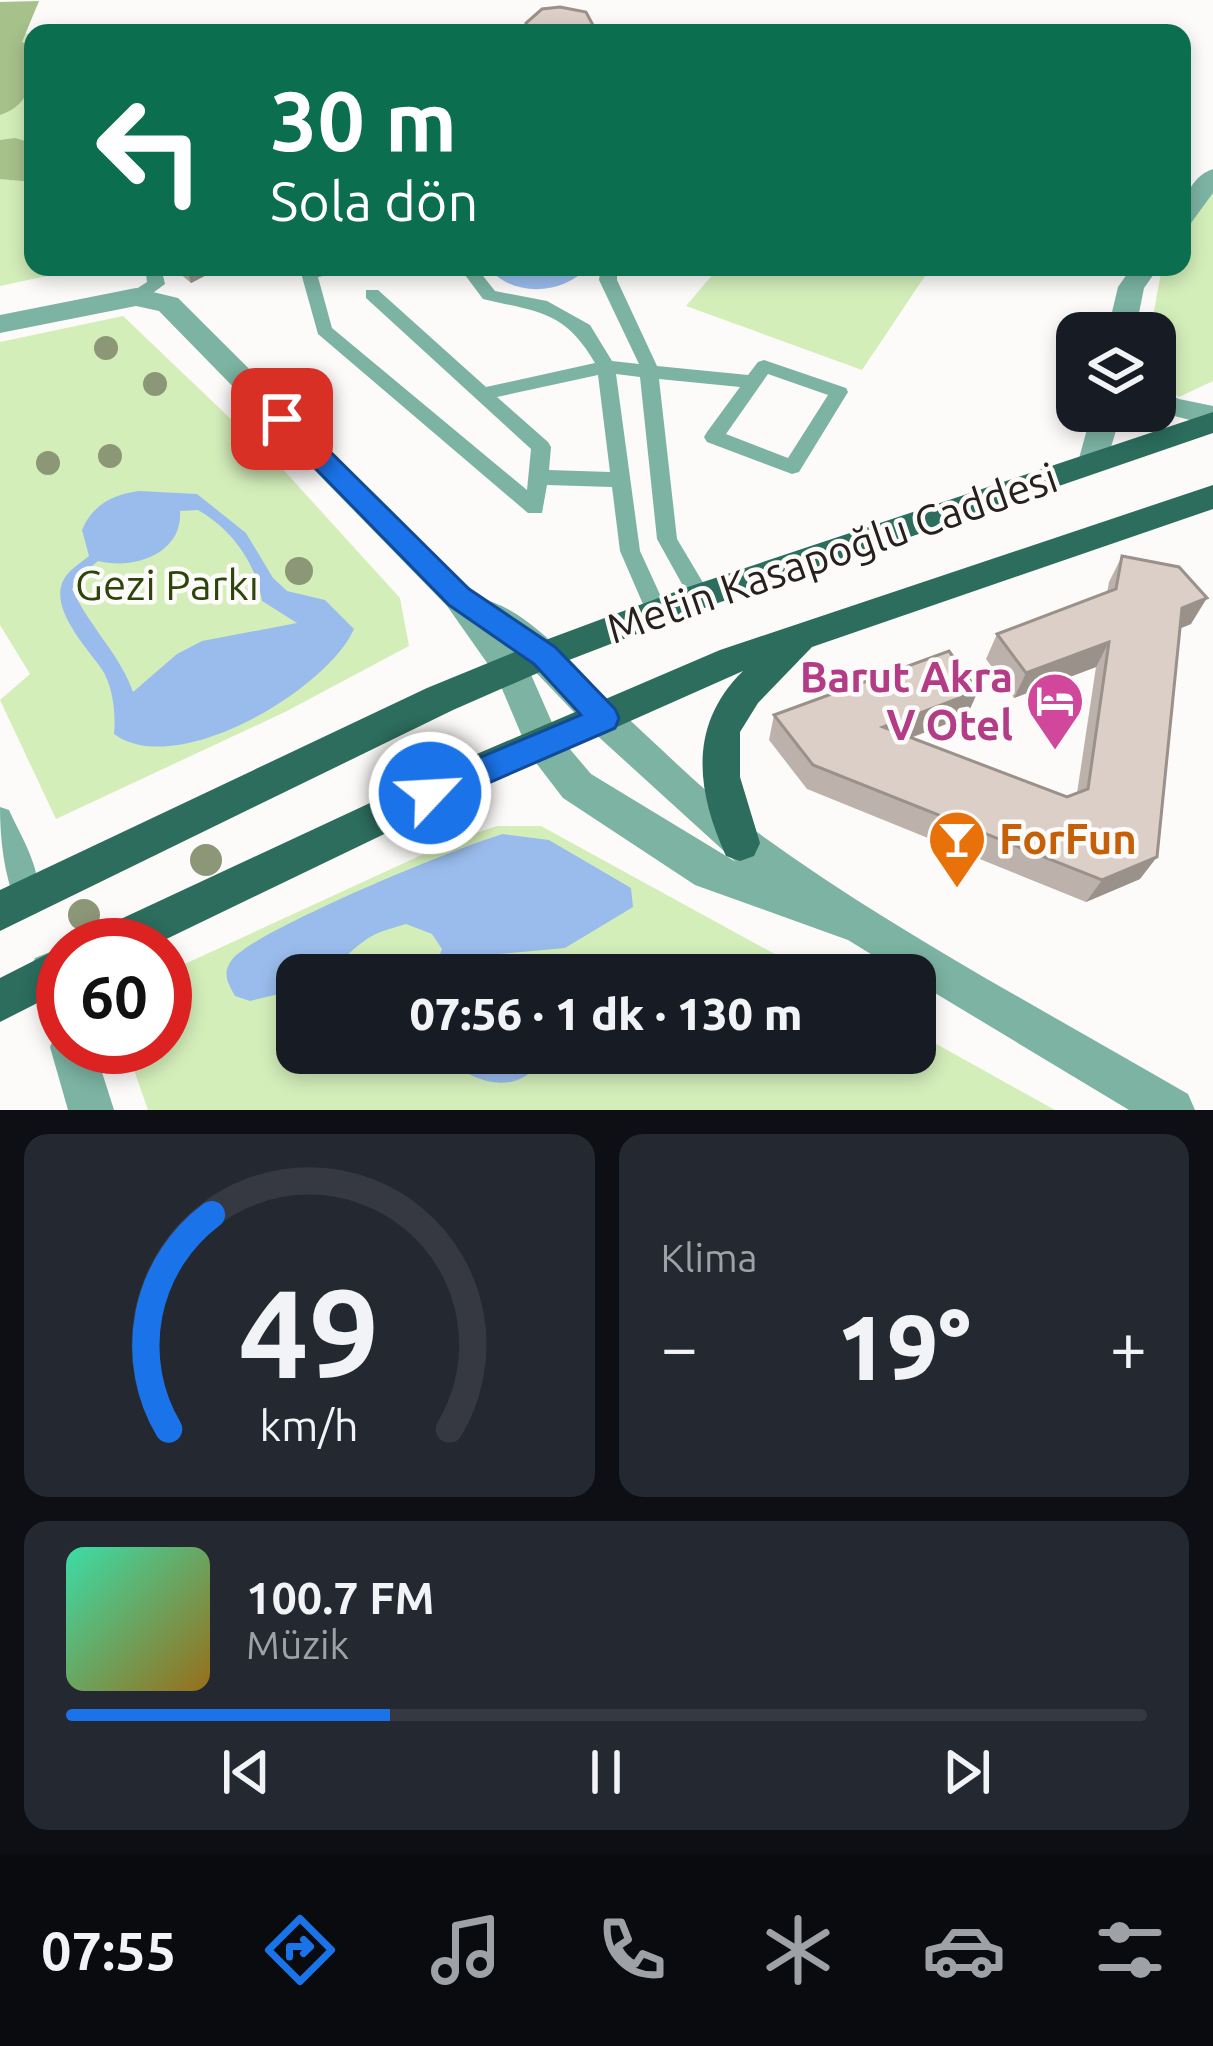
<!DOCTYPE html>
<html lang="tr">
<meta charset="utf-8">
<style>
:root{--surface:#171b24;--page:#242831;--text:#f1f3f6;--muted:#9ea1a6;--line:#363941;--accent:#1a73e8}
body{margin:0;font-family:Ubuntu,sans-serif;background:var(--page);color:var(--text);height:100vh;display:flex;flex-direction:column;font-size:45px;white-space:nowrap}
*{box-sizing:border-box;margin:0}
p{font-size:39px;color:var(--muted)}
.icon{flex:none;width:66px;height:66px;fill:none;stroke:currentColor;stroke-width:2;stroke-linecap:round;stroke-linejoin:round}
.map{position:relative;height:1110px;overflow:hidden}
.panel{display:flex;flex-direction:column;gap:24px;padding:24px;background:#0d0f14;flex:1}
.panel>*{flex:none}
.guide{position:absolute;left:24px;top:24px;width:1167px;height:252px;border-radius:24px;box-shadow:0 6px 18px #0003;background:#0b6e4f;color:#fff;overflow:hidden}
.buttons{position:absolute;left:1056px;top:312px;display:grid;gap:24px}
.buttons a{display:grid;place-items:center;width:120px;height:120px;border-radius:24px;background:var(--surface);box-shadow:0 6px 18px #0003;font-size:60px}
.speed{position:absolute;left:36px;top:918px;display:flex;gap:24px;font-size:60px;font-weight:700;text-align:center}
.speed>*{display:grid;place-content:center;width:156px;height:156px;border-radius:50%;background:var(--surface);box-shadow:0 6px 18px #0003;line-height:1}
.speed .limit{border:18px solid #d22;background:#fff;color:#111}
.pin{position:absolute;display:grid;place-items:center;width:102px;height:102px;color:#fff;margin:-51px;border-radius:24px;box-shadow:0 6px 18px #0006}
.me{position:absolute;width:132px;margin:-66px;rotate:65deg;stroke-linejoin:round;filter:drop-shadow(0 0 9px #0008)}
.turn{display:flex;align-items:center;gap:42px;height:252px;padding:0 48px;font-size:54px}
.turn .icon{width:156px;height:156px;stroke-width:2.5}
.turn b{display:block;font-size:84px;line-height:102px}
.big{font-size:90px;font-weight:800;line-height:1.1}
.panel .card{flex:1;display:flex;flex-direction:column;justify-content:center;gap:18px;min-width:0;padding:0 42px;border-radius:24px;background:var(--page)}
.panel .dial{align-items:center;gap:0}
.dial svg{height:312px;overflow:visible;fill:none;stroke:var(--line);stroke-width:7;stroke-linecap:round;text-anchor:middle}
.dial text{fill:var(--text);stroke:none}
.song{display:flex;align-items:center;gap:36px}
.cover{width:144px;height:144px;border-radius:18px;background:linear-gradient(135deg,hsl(160 70% 55%),hsl(40 70% 35%))}
.played{height:12px;border-radius:6px;background:linear-gradient(90deg,var(--accent) 30%,var(--line) 30%)}
.keys{display:flex;justify-content:space-around;direction:ltr}
.heat{display:flex;justify-content:space-between;align-items:center;font-size:66px;direction:ltr}
.panel .tiles{flex:1;display:grid;gap:24px;grid-template-columns:1fr 1fr}
.card:last-child{grid-column:span 2}
.trip{position:absolute;left:276px;top:954px;width:660px;height:120px;border-radius:24px;background:var(--surface);box-shadow:0 6px 18px #0003;font-weight:800;line-height:120px;text-align:center}
.dock{display:flex;height:192px;justify-content:space-around;align-items:center;background:#090b0e;color:var(--muted)}
.dock .icon{width:84px;height:84px}
.dock .active{color:var(--accent)}
.dock b{font-size:54px;color:var(--text)}
.map>svg:first-child{display:block}
.green{fill:#d4eeba}
.forest{fill:#a7c18b}
.water{fill:#9abcec;fill-rule:evenodd}
.lines{fill:none;stroke-linecap:round;stroke-linejoin:round}
.service{fill:#7cb3a3;fill-rule:evenodd}
.minor{fill:#7cb3a3;fill-rule:evenodd}
.tertiary{fill:#7cb3a3;fill-rule:evenodd}
.primary{fill:#2c6d5d;fill-rule:evenodd}
.tree{fill:#8b9776}
.wall{fill:#bdb2ab}
.shaded-wall{fill:#9a918b}
.building{fill:#dccfc7;stroke:#9a918b;stroke-width:3}
.route{fill:#1a73e8;stroke:#114b97;stroke-width:3}
.labels{text-anchor:middle;stroke-width:9;stroke-linejoin:round;paint-order:stroke}
.street-label{font-size:42px;fill:#26211e;stroke:#fdfbf9}
.park-label{font-size:42px;fill:#2d450a;stroke:#fdfbf9}
.hotel-label{font-size:42px;font-weight:bold;fill:#b23c85;stroke:#fdfbf9;text-anchor:end}
.food-label{font-size:42px;font-weight:bold;fill:#c56008;stroke:#fdfbf9;text-anchor:start}
</style>
<div class="map">
<svg width="1213" height="1110" viewBox="0 0 1213 1110">
<rect width="100%" height="100%" fill="#fdfbf9"/>
<!-- green -->
<path class="green" d="M0 31 33 34V267H89L0 286Z
M1213 193V381L1179 397 1155 384V333H1150L1162 267H1182V231Z
M719 267H931L862 370 686 306Z
M123 316 279 465 400 598 409 646 285 712 56 819 0 700 30 674 0 625V342Z
M497 826H541L813 975H297V1053H915V1032L1055 1110H148L126 1047H165V973L452 841Z"/>
<!-- forest -->
<path class="forest" d="M39 1 22 42 33 47C33 77 33 104 0 115V2Z
M15 138 33 143V182L0 179V140Z"/>
<!-- water -->
<path class="water" d="M488 267H588C563 295 512 298 488 267Z
M139 491 197 494 246 533 273 578 287 591 325 600 354 629C327 690 176 780 114 734 116 714 113 685 101 668 86 647 52 611 62 583 67 571 79 564 89 556L82 530C92 505 114 494 139 491ZM198 510C231 529 256 562 262 601L297 623 202 641 177 654 133 692C121 656 89 626 72 589L79 577 98 561C133 570 183 554 180 511Z
M503 834 549 840 631 888 633 907 565 948 478 956 450 975H432L442 949 432 934 406 924C393 928 379 931 367 939 337 959 340 975 297 975V988L291 991 250 1001 235 996C228 983 222 974 231 961 250 932 460 846 503 834Z
M440 1053H552C544 1059 537 1067 530 1073 500 1096 462 1074 440 1053Z"/>
<g class="lines">
<!-- service -->
<path class="service" d="M145 267H161L165 284 142 301H130V293L147 282Z
M313 267H350L348 271 318 277 332 328 527 490 531 449 366 298V290H378L486 387 595 363C565 311 538 312 483 299L459 267H476L495 291 547 301 590 325 612 361 639 364 599 280 601 267H617V280L657 366 748 375 758 362 764 360 846 388 848 392 799 472 792 474 707 442 704 437 707 432 740 387 659 379 677 539 711 596 708 602H692L657 539 640 377 616 374 640 551 668 612 665 618H649L620 551 612 487 547 485 542 513H528L318 334 301 273ZM768 374 828 395 788 458 726 434ZM598 375 610 472 549 470 551 447 548 442 497 397Z
M0 807 9 810C21 837 47 876 35 906L26 909 17 906C4 875 0 840 0 807Z"/>
<!-- minor -->
<path class="minor" d="M1213 169V193L1191 223 1182 226C1182 203 1189 177 1213 169Z
M1132 267H1159L1144 288 1135 333H1107L1118 287Z
M1155 387 1179 399 1213 406V426L1155 411Z
M1092 411H1122L1104 470H1082L1078 462Z
M50 952 63 957V1047H94L114 1110H68L50 1047 55 1035 48 1032 29 973 35 958Z"/>
<!-- tertiary -->
<path class="tertiary" d="M136 288 178 298 479 598C534 610 580 674 620 711 664 751 709 797 757 832 893 931 1044 1010 1188 1094L1195 1110H1129L915 981V975H905L848 940 695 885 563 798 530 755 497 677 447 606 159 311 136 306 0 333V315ZM525 661 591 730 736 862 591 774 557 734Z"/>
<!-- primary -->
<path class="primary" d="M1213 412V433L712 605 556 665 453 710 0 931V890L427 688 532 645 688 587Z
M1213 485V509L812 647 758 703 740 732V777L760 843 754 856 740 861 726 856C696 790 688 725 743 671L484 786 154 945H89L95 931 458 762 720 650Z
M63 946V990L0 1022V978Z"/>
</g>
<!-- trees -->
<g class="tree">
<circle cx="106" cy="348" r="12"/>
<circle cx="155" cy="384" r="12"/>
<circle cx="110" cy="456" r="12"/>
<circle cx="48" cy="463" r="12"/>
<circle cx="299" cy="571" r="14"/>
<circle cx="399" cy="762" r="15"/>
<circle cx="206" cy="860" r="16"/>
<circle cx="84" cy="915" r="16"/>
</g>
<!-- wall -->
<path class="wall" d="M172 267H222L191 283Z
M1122 556 1191 624 1180 628 1140 879 1086 902 807 789 769 740 774 715 967 716 911 738 1067 797 1077 793 1096 667 1014 698 986 659 997 634 1107 593 1109 582Z"/>
<!-- shaded-wall -->
<path class="shaded-wall" d="M189 267H222L191 283 187 268Z
M1207 598 1191 624 1167 634 1182 608Z
M1109 642 1096 667 1014 698 1026 673Z
M978 691 967 716 875 751 883 727Z
M1157 857 1140 879 1086 902 1102 880Z"/>
<!-- building -->
<path class="building" d="M560 7 586 12 595 29 610 33H532L526 23 542 9Z
M1122 556 1179 567 1207 598 1182 608 1157 857 1102 880 813 765 774 715 949 651 978 691 883 727 1067 797 1088 789 1109 642 1026 673 997 634 1116 589Z"/>
<!-- route -->
<path class="route" d="M282 411 291 413 469 589 555 647 615 709 619 718 615 728 442 803 430 807 419 803 415 793 419 783 581 715 534 664 449 605 273 425 270 419 273 413Z"/>
<!-- icons -->
<defs>
<g id="hotel-pin" transform="scale(3)"><path d="M0 17L-7.5 6A9.5 9.5 0 1 1 7.5 6Z" fill="#d1479c" stroke="#fdfbf9"/><path d="M-6-4.5h1.5V1H6V5H4.5V3h-9V5H-6ZM-4 0a1.8 1.8 0 1 1 3.6 0ZM.5 0V-2.5h3Q6-2.5 6 0Z" fill="#fff"/></g>
<g id="bar-pin" transform="scale(3)"><path d="M0 17L-7.5 6A9.5 9.5 0 1 1 7.5 6Z" fill="#e8710a" stroke="#fdfbf9"/><path d="M-6-5H6L.8 .8V4.5H3.5V6h-7V4.5H-.8V.8Z" fill="#fff"/></g>
</defs>
<g fill-rule="evenodd">
<use href="#hotel-pin" x="1055" y="701"/>
<use href="#bar-pin" x="957" y="839"/>
</g>
<g class="labels">
<!-- street labels -->
<g class="street-label">
<text transform="translate(832 553) rotate(-19)" y="15">Metin Kasapoğlu Caddesi</text>
</g>
<!-- park labels -->
<g class="park-label">
<text x="167" y="600">Gezi Parkı</text>
</g>
<!-- hotel labels -->
<g class="hotel-label">
<text x="1013" y="692">Barut Akra<tspan x="1013" dy="48">V Otel</tspan></text>
</g>
<!-- food labels -->
<g class="food-label">
<text x="999" y="854">ForFun</text>
</g>
</g>
</svg>
<div class="buttons">
<a><svg class="icon" aria-label="layers" viewBox="0 0 24 24"><path d="M12 4l9 5-9 5-9-5zM3 14l9 5 9-5"/></svg></a>
</div>
<div class="speed"><div class="limit">60</div></div>
<div class="pin" style="left:282px;top:419px;background:#d93025"><svg class="icon" aria-label="arrive" viewBox="0 0 24 24"><path d="M6 21V4h12l-3 4 3 4H6"/></svg></div>
<svg class="me" style="left:430px;top:793px" viewBox="-20 -20 40 40"><circle r="17" fill="#1a73e8" stroke="#fff" stroke-width="3"/><path d="M0-11L8 9 0 5-8 9z" fill="#fff"/></svg>
<div class="trip">07:56 · 1 dk · 130 m</div>
<div class="guide">
<div class="turn"><svg class="icon" aria-label="left" viewBox="0 0 24 24"><path d="M17 20v-9H6M10 6l-5 5 5 5"/></svg><div><b>30 m</b>Sola dön</div></div>
</div>
</div>
<section class="panel">
<div class="tiles">
<div class="card dial"><svg viewBox="0 0 100 80">
<path d="M14 69A42 42 0 1 1 86 69"/>
<path d="M14 69A42 42 0 0 1 25 14" stroke="#1a73e8"/>
<text x="50" y="56" font-size="32" font-weight="700">49</text>
<text x="50" y="72" font-size="11">km/h</text>
</svg></div>
<div class="card"><p>Klima</p>
<div class="heat"><a>−</a><b class="big">19°</b><a>+</a></div>
</div>
<div class="card">
<div class="song"><i class="cover"></i><div><b>100.7 FM</b><p>Müzik</p></div></div>
<div class="played"></div>
<div class="keys"><svg class="icon" aria-label="previous" viewBox="0 0 24 24"><path d="M18 5L8 12l10 7zM5 5v14"/></svg><svg class="icon" aria-label="pause" viewBox="0 0 24 24"><path d="M8 5v14M16 5v14"/></svg><svg class="icon" aria-label="next" viewBox="0 0 24 24"><path d="M6 5l10 7-10 7zM19 5v14"/></svg></div>
</div>
</div>
</section>
<nav class="dock">
<b>07:55</b>
<svg class="icon active" aria-label="directions" viewBox="0 0 24 24"><path d="M12 3l9 9-9 9-9-9zM9 14v-3h6M13 9l2 2-2 2"/></svg>
<svg class="icon" aria-label="music" viewBox="0 0 24 24"><path d="M9 18V5l10-2v13"/><circle cx="6" cy="18" r="3"/><circle cx="16" cy="16" r="3"/></svg>
<svg class="icon" aria-label="phone" viewBox="0 0 24 24"><path d="M5 4h4l2 5-3 2q2 4 5 5l2-3 5 2v4C11 20 4 13 5 4z"/></svg>
<svg class="icon" aria-label="climate" viewBox="0 0 24 24"><path d="M12 3v18M4 7l16 10M4 17L20 7"/></svg>
<svg class="icon" aria-label="car" viewBox="0 0 24 24"><path d="M5 17H2v-5l4-1 3-4h7l3 4 3 1v5h-3M9 17h6M6 11h13"/><circle cx="7" cy="17" r="2"/><circle cx="17" cy="17" r="2"/></svg>
<svg class="icon" aria-label="filters" viewBox="0 0 24 24"><path d="M4 7h16M4 17h16"/><circle cx="9" cy="7" r="2"/><circle cx="15" cy="17" r="2"/></svg>
</nav>
